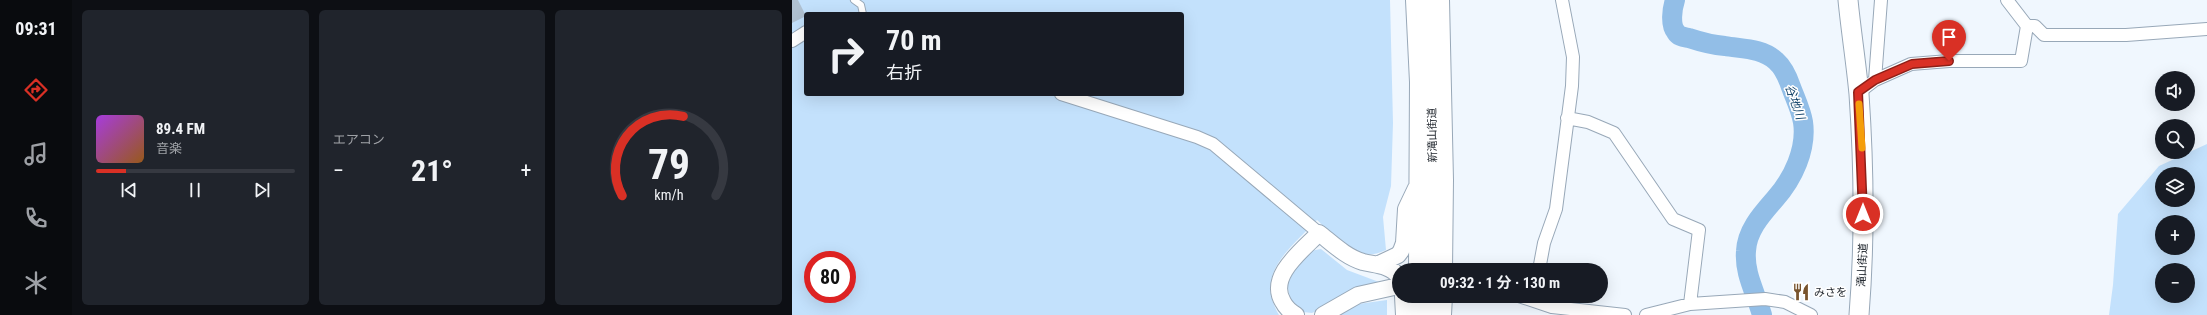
<!DOCTYPE html>
<html lang="ja">
<meta charset="utf-8">
<style>
:root{--surface:#171b24;--page:#20242c;--text:#f1f3f6;--muted:#9ea1a6;--line:#363941;--accent:#d93025}
body{margin:0;font-family:"Roboto Condensed","Noto Sans JP",sans-serif;background:var(--page);color:var(--text);height:100vh;display:flex;flex-direction:column;font-size:15px;white-space:nowrap}
*{box-sizing:border-box;margin:0}
p{font-size:13px;color:var(--muted)}
.icon{flex:none;width:22px;height:22px;fill:none;stroke:currentColor;stroke-width:2;stroke-linecap:round;stroke-linejoin:round}
.map{position:relative;flex:1;overflow:hidden}
.panel{display:flex;flex-direction:column;gap:10px;padding:10px;background:#0d0f14;width:720px}
.panel>*{flex:none}
.top-card{position:absolute;left:12px;top:12px;width:380px;height:84px;border-radius:4px;box-shadow:0 4px 16px #0002;background:#171b24;color:var(--text);overflow:hidden}
.controls{position:absolute;left:1363px;top:71px;display:grid;gap:8px}
.controls a{display:grid;place-items:center;width:40px;height:40px;border-radius:50%;background:var(--surface);box-shadow:0 4px 16px #0002;font-size:20px}
.speed{position:absolute;left:12px;top:251px;display:flex;gap:8px;font-size:20px;font-weight:700;text-align:center}
.speed>*{display:grid;place-content:center;width:52px;height:52px;border-radius:50%;background:var(--surface);box-shadow:0 4px 16px #0002;line-height:1}
.speed .limit{border:6px solid #d22;background:#fff;color:#111}
.pin{position:absolute;display:grid;place-items:center;width:34px;height:34px;color:#fff;margin:-41px -17px;border-radius:50% 50% 50% 0;rotate:-45deg;box-shadow:0 0 4px #0007}
.pin .icon{rotate:45deg}
.me{position:absolute;width:44px;margin:-22px;rotate:0deg;stroke-linejoin:round;filter:drop-shadow(0 0 3px #0008)}
.turn{display:flex;align-items:center;gap:14px;height:84px;padding:0 16px;font-size:18px}
.turn .icon{width:52px;height:52px;stroke-width:2.5}
.turn b{display:block;font-size:28px;line-height:34px}
.big{font-size:30px;font-weight:700;line-height:1.1}
.panel .tile{flex:1;display:flex;flex-direction:column;justify-content:center;gap:6px;min-width:0;padding:0 14px;border-radius:6px;background:var(--page)}
.panel .dial{align-items:center;gap:0}
.dial svg{height:104px;overflow:visible;fill:none;stroke:var(--line);stroke-width:7;stroke-linecap:round;text-anchor:middle}
.dial text{fill:var(--text);stroke:none}
.song{display:flex;align-items:center;gap:12px}
.cover{width:48px;height:48px;border-radius:6px;background:linear-gradient(135deg,hsl(280 70% 55%),hsl(30 70% 35%))}
.played{height:4px;border-radius:2px;background:linear-gradient(90deg,var(--accent) 15%,var(--line) 15%)}
.keys{display:flex;justify-content:space-around;direction:ltr}
.heat{display:flex;justify-content:space-between;align-items:center;font-size:22px;direction:ltr}
.panel .tiles{flex:1;display:grid;gap:10px;grid-template-columns:repeat(3,1fr)}
.trip{position:absolute;left:600px;top:263px;width:216px;height:40px;border-radius:20px;background:var(--surface);box-shadow:0 4px 16px #0002;font-weight:700;line-height:40px;text-align:center}
main{display:flex;flex:1;min-height:0}
.tab-bar{display:flex;flex-direction:column;width:72px;justify-content:space-around;align-items:center;background:#090b0e;color:var(--muted)}
.tab-bar .icon{width:28px;height:28px}
.tab-bar .selected{color:var(--accent)}
.tab-bar b{font-size:18px;color:var(--text)}
.map>svg:first-child{display:block}
.green{fill:#c3e1fc;fill-rule:evenodd}
.lines{fill:none;stroke-linecap:round;stroke-linejoin:round}
.river{stroke:#92bee7;stroke-width:20}
.building{fill:#b0c1d1}
.service-casing{stroke:#98a8b8;stroke-width:8}
.minor-casing{stroke:#98a8b8;stroke-width:14}
.secondary-casing{stroke:#98a8b8;stroke-width:18}
.trunk-casing{stroke:#98a8b8;stroke-width:21}
.service{stroke:#fff;stroke-width:6}
.minor{stroke:#fff;stroke-width:12}
.secondary{stroke:#fff;stroke-width:16}
.trunk{stroke:#fff;stroke-width:19}
.route-casing{stroke:#8d1f18;stroke-width:10}
.route{stroke:#d93025;stroke-width:7}
.slow{stroke:#f59e0b;stroke-width:7}
.labels{text-anchor:middle;stroke-width:3;stroke-linejoin:round;paint-order:stroke}
.street-label{font-size:11px;fill:#232930;stroke:#fff}
.poi-label{font-size:11px;fill:#232930;stroke:#fff;text-anchor:start}
.water-label{font-size:12px;font-style:italic;fill:#13446b;stroke:#fff}
</style>
<main>
<nav class="tab-bar">
<b>09:31</b>
<svg class="icon selected" aria-label="directions" viewBox="0 0 24 24"><path d="M12 3l9 9-9 9-9-9zM9 14v-3h6M13 9l2 2-2 2"/></svg>
<svg class="icon" aria-label="music" viewBox="0 0 24 24"><path d="M9 18V5l10-2v13"/><circle cx="6" cy="18" r="3"/><circle cx="16" cy="16" r="3"/></svg>
<svg class="icon" aria-label="phone" viewBox="0 0 24 24"><path d="M5 4h4l2 5-3 2q2 4 5 5l2-3 5 2v4C11 20 4 13 5 4z"/></svg>
<svg class="icon" aria-label="climate" viewBox="0 0 24 24"><path d="M12 3v18M4 7l16 10M4 17L20 7"/></svg>
</nav>
<section class="panel">
<div class="tiles">
<div class="tile">
<div class="song"><i class="cover"></i><div><b>89.4 FM</b><p>音楽</p></div></div>
<div class="played"></div>
<div class="keys"><svg class="icon" aria-label="previous" viewBox="0 0 24 24"><path d="M18 5L8 12l10 7zM5 5v14"/></svg><svg class="icon" aria-label="pause" viewBox="0 0 24 24"><path d="M8 5v14M16 5v14"/></svg><svg class="icon" aria-label="next" viewBox="0 0 24 24"><path d="M6 5l10 7-10 7zM19 5v14"/></svg></div>
</div>
<div class="tile"><p>エアコン</p>
<div class="heat"><a>−</a><b class="big">21°</b><a>+</a></div>
</div>
<div class="tile dial"><svg viewBox="0 0 100 80">
<path d="M14 69A42 42 0 1 1 86 69"/>
<path d="M14 69A42 42 0 0 1 61 8" stroke="#d93025"/>
<text x="50" y="56" font-size="32" font-weight="700">79</text>
<text x="50" y="72" font-size="11">km/h</text>
</svg></div>
</div>
</section>
<div class="map">
<svg width="1415" height="315" viewBox="0 0 1415 315">
<rect width="100%" height="100%" fill="#f0f7fe"/>
<!-- green -->
<path class="green" d="M0 0H598L601 123 599 186 591 217 594 250C563 265 547 240 525 220 498 249 462 273 487 315H0ZM14 14H390V94H14ZM21 260H55V294H21Z
M1415 144V315H1317L1321 285 1326 214 1367 166ZM1370 174H1396V200H1370ZM1370 222H1396V248H1370ZM1370 270H1396V296H1370Z
M529 249 555 270 587 282 520 313 511 312 503 308C488 279 499 271 518 251Z
M595 300V315H545L566 304Z"/>
<g class="lines">
<!-- river -->
<path class="river" d="M883 0C880 9 878 25 884 32 887 37 892 37 897 38 909 42 921 45 933 46 950 49 970 48 984 61 992 68 996 78 999 87 1003 98 1009 110 1011 122 1015 149 1001 179 983 199 970 214 955 230 954 251 952 274 964 293 970 315"/>
</g>
<!-- building -->
<path class="building" d="M0 0H6L14 16 0 23Z"/>
<g class="lines">
<!-- service casing -->
<g class="service-casing">
<path id="service" d="M62 0 69 5 71 14"/>
</g>
<!-- minor casing -->
<g class="minor-casing">
<path id="minor" d="M1215 0 1235 26
M0 41 14 32
M1083 80 1119 64 1157 61H1229L1235 26H1243L1252 35H1334L1415 29
M1066 93 1083 80 1089 0
M269 94 405 137 421 144 527 233
M775 118 796 122 822 133 881 219 907 230 898 304
M747 270 752 243 764 209 780 86 781 57 770 0
M727 296 760 307 833 315
M854 315 898 304 973 299 993 302 1019 315"/>
</g>
<!-- secondary casing -->
<g class="secondary-casing">
<path id="secondary" d="M622 0 626 82 625 270
M636 0 641 140 639 270
M649 0 653 180 652 270
M587 264 606 255 609 251 612 243 614 209 624 188
M611 296 612 315
M504 315C499 312 494 308 491 302 475 276 511 250 527 233 541 244 554 257 571 262 583 265 599 265 607 277
M531 315 566 295 602 287
M623 315 624 296
M637 315 638 296
M651 315 652 296"/>
</g>
<!-- trunk casing -->
<g class="trunk-casing">
<path id="trunk" d="M1056 0C1059 31 1064 62 1067 94 1072 167 1073 241 1067 315"/>
</g>
<!-- service -->
<use href="#service" class="service"/>
<!-- minor -->
<use href="#minor" class="minor"/>
<!-- secondary -->
<use href="#secondary" class="secondary"/>
<!-- trunk -->
<use href="#trunk" class="trunk"/>
</g>
<g class="lines">
<!-- route casing -->
<g class="route-casing">
<path id="route" d="M1071 214 1066 92 1083 80 1120 64 1157 61"/>
</g>
<!-- route -->
<use href="#route" class="route"/>
<!-- slow -->
<path class="slow" d="M1067 104 1070 148"/>
</g>
<!-- icons -->
<defs>
<g id="restaurant-bare" transform="scale(1.38)"><path d="M-5-6h1v4h1v-4h1v4h1v-4h1v5L-1.5 .5V6h-2V.5L-5-1ZM5-6V6H3V1.5H1.5Q1.5-4 5-6Z" fill="#78542e" stroke="#fff" stroke-width="2.5" paint-order="stroke"/></g>
</defs>
<g fill-rule="evenodd">
<use href="#restaurant-bare" x="1009" y="292"/>
</g>
<g class="labels">
<!-- street labels -->
<g class="street-label">
<text transform="translate(640 135) rotate(-91)" y="4">新滝山街道</text>
<text transform="translate(1070 265) rotate(-87)" y="4">滝山街道</text>
</g>
<!-- poi labels -->
<g class="poi-label">
<text x="1022" y="296">みさを</text>
</g>
<!-- water labels -->
<g class="water-label">
<text transform="translate(1003 102) rotate(71)" y="4">谷地川</text>
</g>
</g>
</svg>
<div class="controls">
<a><svg class="icon" aria-label="sound" viewBox="0 0 24 24"><path d="M4 9h4l5-4v14l-5-4H4zM17 9q2 3 0 6"/></svg></a>
<a><svg class="icon" aria-label="search" viewBox="0 0 24 24"><circle cx="10" cy="10" r="6"/><path d="M15 15l6 6"/></svg></a>
<a><svg class="icon" aria-label="layers" viewBox="0 0 24 24"><path d="M12 4l9 5-9 5-9-5zM3 14l9 5 9-5"/></svg></a>
<a>+</a>
<a>−</a>
</div>
<div class="speed"><div class="limit">80</div></div>
<div class="pin" style="left:1157px;top:61px;background:#d93025"><svg class="icon" aria-label="arrive" viewBox="0 0 24 24"><path d="M6 21V4h12l-3 4 3 4H6"/></svg></div>
<svg class="me" style="left:1071px;top:214px" viewBox="-20 -20 40 40"><circle r="17" fill="#d93025" stroke="#fff" stroke-width="3"/><path d="M0-11L8 9 0 5-8 9z" fill="#fff"/></svg>
<div class="trip">09:32 · 1 分 · 130 m</div>
<div class="top-card">
<div class="turn"><svg class="icon" aria-label="right" viewBox="0 0 24 24"><path d="M7 20v-9h11M14 6l5 5-5 5"/></svg><div><b>70 m</b>右折</div></div>
</div>
</div>
</main>
